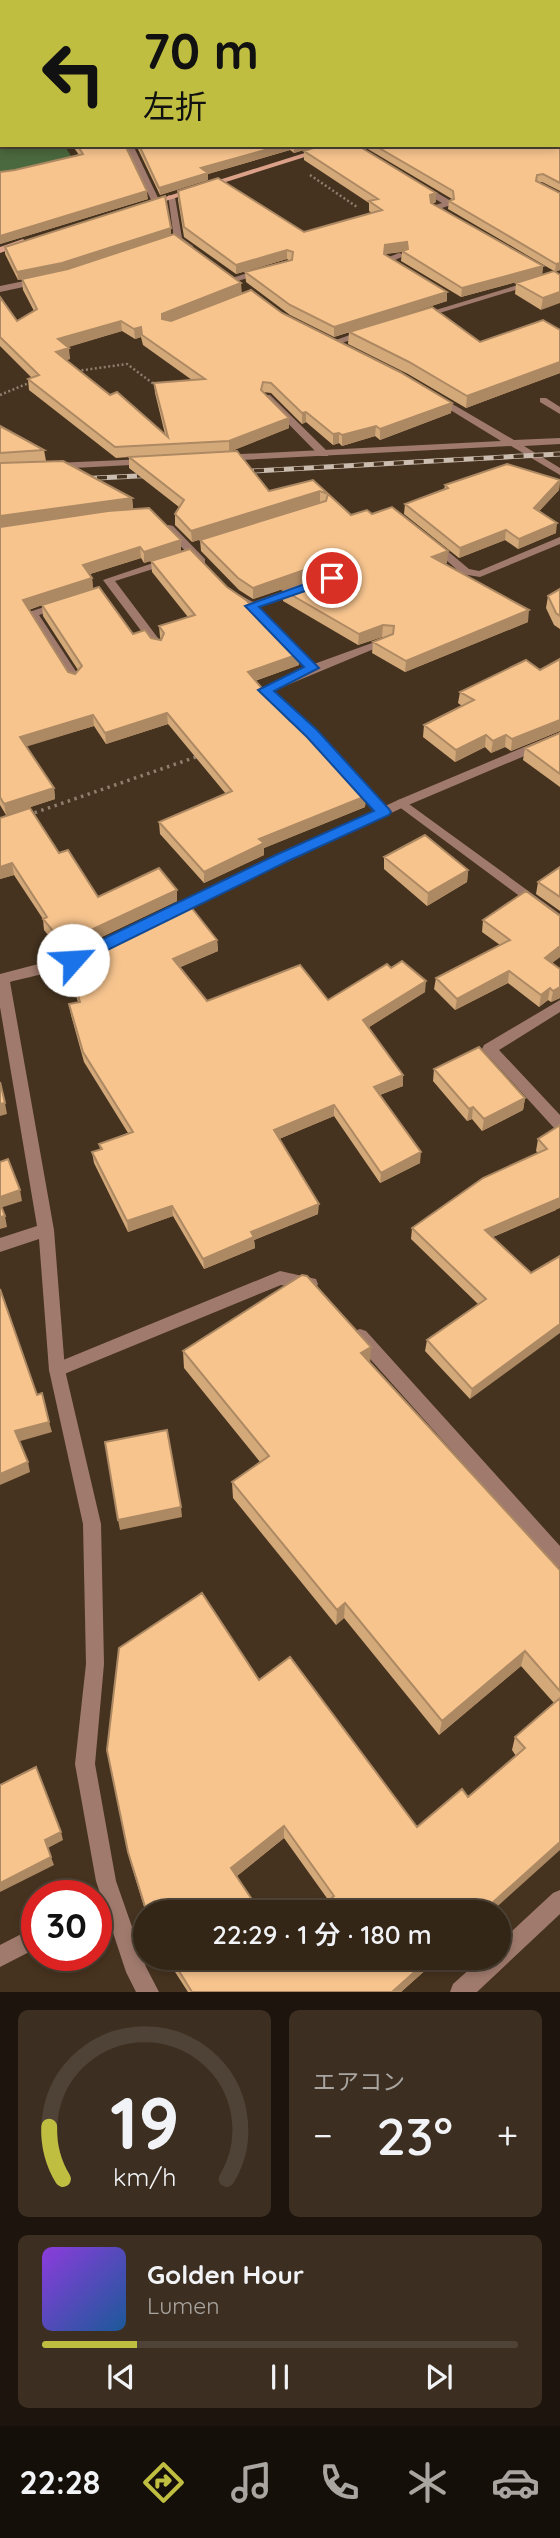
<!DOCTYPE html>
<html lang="ja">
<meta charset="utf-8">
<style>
:root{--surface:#342617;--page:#3c2e20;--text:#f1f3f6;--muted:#a9a5a1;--line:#4e4336;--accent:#c0be41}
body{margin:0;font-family:Quicksand,"Noto Sans JP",sans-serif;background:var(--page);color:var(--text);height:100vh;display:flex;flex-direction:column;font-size:26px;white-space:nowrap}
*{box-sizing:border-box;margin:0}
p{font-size:23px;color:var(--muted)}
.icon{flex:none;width:38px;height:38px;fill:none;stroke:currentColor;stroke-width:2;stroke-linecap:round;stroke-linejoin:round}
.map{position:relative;height:1992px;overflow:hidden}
.drawer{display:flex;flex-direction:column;gap:18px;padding:18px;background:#1d150d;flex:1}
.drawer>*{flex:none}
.top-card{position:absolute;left:0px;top:0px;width:560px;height:147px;box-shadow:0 4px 10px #0003,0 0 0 2px var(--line);background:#c0be41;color:#111;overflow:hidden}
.speed{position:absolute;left:21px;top:1880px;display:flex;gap:14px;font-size:35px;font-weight:700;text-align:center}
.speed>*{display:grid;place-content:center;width:91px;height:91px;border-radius:50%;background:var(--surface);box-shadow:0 4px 10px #0003,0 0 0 2px var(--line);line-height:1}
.speed .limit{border:10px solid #d22;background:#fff;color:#111}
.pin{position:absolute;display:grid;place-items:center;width:60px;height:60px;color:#fff;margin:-30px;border:4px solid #fff;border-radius:50%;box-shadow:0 2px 7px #0007}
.me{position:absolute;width:77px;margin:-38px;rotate:64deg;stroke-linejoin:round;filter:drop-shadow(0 0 5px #0008)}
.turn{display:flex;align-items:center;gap:24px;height:147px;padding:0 28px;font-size:32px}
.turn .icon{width:91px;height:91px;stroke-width:2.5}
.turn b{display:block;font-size:49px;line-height:60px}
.big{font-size:52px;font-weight:600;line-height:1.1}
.drawer .widget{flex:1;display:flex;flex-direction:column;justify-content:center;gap:10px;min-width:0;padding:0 24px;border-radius:10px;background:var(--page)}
.drawer .dial{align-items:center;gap:0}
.dial svg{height:182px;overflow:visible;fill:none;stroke:var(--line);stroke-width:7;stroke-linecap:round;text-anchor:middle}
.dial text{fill:var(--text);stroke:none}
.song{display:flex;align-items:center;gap:21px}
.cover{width:84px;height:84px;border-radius:10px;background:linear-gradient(135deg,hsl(270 70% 55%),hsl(210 70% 35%))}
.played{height:7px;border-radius:4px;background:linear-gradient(90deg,var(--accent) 20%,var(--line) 20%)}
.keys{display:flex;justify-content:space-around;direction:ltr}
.heat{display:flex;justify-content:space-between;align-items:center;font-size:38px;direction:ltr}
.drawer .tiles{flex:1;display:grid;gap:18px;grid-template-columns:1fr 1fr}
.widget:last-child{grid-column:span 2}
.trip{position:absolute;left:133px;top:1900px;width:378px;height:70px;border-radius:35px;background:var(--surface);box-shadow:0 4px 10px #0003,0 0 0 2px var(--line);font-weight:600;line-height:70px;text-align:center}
.tab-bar{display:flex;height:112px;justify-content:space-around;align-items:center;background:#150f09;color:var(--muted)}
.tab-bar .icon{width:49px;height:49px}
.tab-bar .on{color:var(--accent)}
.tab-bar b{font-size:32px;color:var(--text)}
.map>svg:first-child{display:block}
.green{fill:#4b693e}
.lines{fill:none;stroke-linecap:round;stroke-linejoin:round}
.path-far1{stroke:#8f7f6e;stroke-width:2.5;stroke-dasharray:2 2.5;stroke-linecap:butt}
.path{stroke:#8f7f6e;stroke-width:3.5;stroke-dasharray:2.5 4.5;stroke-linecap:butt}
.lane{fill:#a07b6d;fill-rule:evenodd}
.street{fill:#a07b6d;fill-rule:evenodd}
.secondary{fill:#dba189;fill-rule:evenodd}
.rail-casing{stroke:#cbbeb1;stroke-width:5}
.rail{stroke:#46331f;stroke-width:3.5;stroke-dasharray:10;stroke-linecap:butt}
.wall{fill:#d4a97a;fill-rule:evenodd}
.shaded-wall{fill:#ad8963}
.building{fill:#f7c48e;stroke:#ad8963;stroke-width:2;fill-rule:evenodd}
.route{fill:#1a73e8;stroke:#114b97;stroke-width:2}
</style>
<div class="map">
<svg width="560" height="1992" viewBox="0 0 560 1992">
<rect width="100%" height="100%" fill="#46331f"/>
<!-- green -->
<path class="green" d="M0 111 2 145H64L75 162 0 176Z"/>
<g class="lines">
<!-- path-far1 -->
<path class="path-far1" d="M310 175 357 207
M77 371 127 364 159 388
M0 395 31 382"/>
<!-- path -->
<path class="path" d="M28 815 199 756"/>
<!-- lane -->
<path class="lane" d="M0 99H2V104H0Z
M125 145H133L160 202 159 204 152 202Z
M418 185H424L451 201V205L442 208 452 214V218H446L432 210V206L442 203 418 189Z
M399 253 406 255 395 260 405 267 401 270 384 259Z
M263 268 267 271 266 273 230 283 226 280Z
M39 278 42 279V283L0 292V286Z
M528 282 535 284 423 318 416 316Z
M367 329 370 330V334L335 345 330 342Z
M264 395H270L328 452V456H320L264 399Z
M540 398H546L560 407V414L540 402Z
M169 525 173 526 205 559V563H197L165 530V526Z
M560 537V544L480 577 462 574 429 545 434 542 438 543 469 569 479 571Z
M301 585 305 586V590L259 607 314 664 383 639 387 638 393 641 273 691 316 730 388 809 390 812 388 815H380L308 736 259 690 305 668 248 609 232 597 238 594 253 602Z
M402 799 560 914V926L398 806 396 803 398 800Z
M560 1000V1012L499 1050 560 1115V1131L555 1129 482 1049 484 1045Z
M280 1271 316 1279 318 1284 316 1289 310 1291 281 1285 57 1377 51 1375 49 1370 51 1365Z
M360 1329 366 1331 560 1546V1568L554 1565 354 1341 352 1336 354 1331Z"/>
<!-- street -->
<path class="street" d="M168 195 175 197 182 238 193 246V250H187L174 239Z
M437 395 514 440 560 438V444L524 446 560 468V475L511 446 222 461 217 458 222 455 501 441 434 400 432 398Z
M146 459 150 460V464L55 469 50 466 55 463Z
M168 558 173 561 172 563 115 581 164 646 158 649 154 648 103 580Z
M59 602 65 605 63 607 39 615 81 679 75 683 71 682 26 613Z
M560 732V741L406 806 177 914H167L165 911 167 908 398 800Z
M85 949 92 954C79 969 30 976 10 982L54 1230 65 1370 101 1524 104 1664 95 1764 116 1881 146 1967 159 1992H136L126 1972 96 1881 75 1764 86 1664 83 1524 49 1370 39 1239 0 1252V1238L37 1226 0 1007V974L69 956Z
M560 1890V1914L477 1992H450L453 1984 482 1958H499V1943L553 1893Z
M37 1926V1948L0 1967V1945Z"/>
<!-- secondary -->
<path class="secondary" d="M330 145H343L153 205 146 203Z
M23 239 27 242 26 244 0 253V247Z"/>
<!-- rail casing -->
<g class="rail-casing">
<path id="rail" d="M234 472 560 454
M77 479 157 475"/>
</g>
<!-- rail -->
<use href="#rail" class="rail"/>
</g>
<!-- wall -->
<path class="wall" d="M0 0H560V73H558V2H2V97L0 96Z
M560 74V191L542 182H539L560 193V270L555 272 541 310 515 294 516 283 538 276 461 297 401 261 402 252 385 254 447 292V301L334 337 290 315 246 282 245 272 290 261 287 259 236 274 184 237 178 200V191L304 232 372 213 369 211V203L304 160V151L436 202 432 204 543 266 542 275 554 271 448 209 449 201 452 199 361 145H558Z
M72 145H125L148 199 0 244V172L15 170 79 155Z
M136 145H320L294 153 290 150 208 174V180L160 195Z
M171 235 242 294 282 313 452 403 451 413 380 440 375 436 342 446 339 443 333 445 306 422 302 424 271 393 263 392 289 428 229 452 269 491 313 480 351 515 372 514 447 563 444 564 528 622 405 672 372 653 373 642 385 637H382L358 645 283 601V590L329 574H327L253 599 239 590 201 551 200 540 320 502 192 542 175 525V514L179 507 129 468V457L116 458 29 390 28 379 32 378 0 346V297L17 321 34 311 23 290 22 279 68 269 145 244 62 270 18 280 5 254V247ZM122 331 135 339 141 337 143 345 192 380 154 383 155 393 165 434 110 395 66 360 70 359 67 347Z
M560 330V373L466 408 408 374 348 344 349 332 480 342Z
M0 426 44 450 46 461 132 498 133 509 181 540V551L144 563 141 558 90 574 92 578 93 589 42 605 133 634 151 638 161 640 160 637 159 626 188 617 152 572 151 561 299 665 255 681 290 721 366 796 365 807 264 848V855L204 883 160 834 159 822 226 794 168 724 106 744 94 726 26 746 54 788 55 799 6 815 0 805ZM42 605 43 616 78 670 75 674 68 672 29 610Z
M560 480 559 490 539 511 556 533 518 549 505 540 459 558 404 514 405 504 444 490 445 485Z
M560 589V629L554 625 546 608 548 596Z
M560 659V731L511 751 505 747 491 753 485 747 455 762 423 737 424 725 462 706 458 703 460 692 540 670Z
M560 733V787L523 760 525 748Z
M0 818 59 853 98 897 177 890V901L64 955 44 930 43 919 14 875 0 879Z
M384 857 468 870 467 882 427 906 384 869Z
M560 867V911L536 894 538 882Z
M560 916V957L552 963 560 969V998L551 1002 548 1000 539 1007 508 983 455 1010 434 989 436 978 500 945 482 932 483 920Z
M217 940 218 951 180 967 207 1001 328 1000 391 968 425 992 369 1027 403 1086 380 1095 420 1163 380 1183 334 1116 279 1139 318 1214 254 1240 255 1248 204 1269 173 1216 128 1232 94 1163 92 1152 100 1149 99 1144 128 1133 84 1062 71 1015 69 1004 78 1002 68 969 67 958Z
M434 1069 525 1098 523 1110 482 1131 472 1119 467 1121 433 1081Z
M560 1125 556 1210 493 1237 531 1273 470 1399 425 1351 427 1340 478 1304 411 1239 412 1228 538 1153 536 1151 538 1139Z
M183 1351 370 1363 560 1570V1850L329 1901 284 1838 237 1876 261 1913H146L131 1864 107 1750 259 1680 417 1827 468 1797 516 1756 512 1750 515 1737 554 1703 521 1666 439 1735 344 1618 336 1625 233 1498 232 1482 260 1462 184 1368Z
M166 1958H439L401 1992H188Z"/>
<!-- shaded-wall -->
<path class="shaded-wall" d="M283 145H290V150L208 174V180L160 195 159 188 201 168Z
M297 145H320L294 153V146Z
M147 191 148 199 0 244V236Z
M436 193V202L430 204V195Z
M171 228V235L62 270 18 280 17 272Z
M407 242V251L384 254 385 245Z
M287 250V259L236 274V265Z
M560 263V270L555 272 556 264Z
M543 266 542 275 461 297 462 288Z
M241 283 242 294 162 325V314Z
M447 292V301L334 337V327Z
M560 292V303L541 310 543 298Z
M121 321 122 331 59 350 58 339Z
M141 327V337L135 339 134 329Z
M69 348 70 359 57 362 56 352Z
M560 362V373L466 408 467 396Z
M452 403 451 413 380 440V429Z
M306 412V422L302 424V413Z
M289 418V428L229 452V441Z
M376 426 375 436 342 446V435Z
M339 433V443L333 445V434Z
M560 480 559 490 533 518 534 508Z
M320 491V502L192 542 191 531Z
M132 498 133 509 0 527V516Z
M557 523 556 533 518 549 519 539Z
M506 530 505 540 459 558 460 548Z
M181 540V551L144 563V552Z
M140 547 141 558 84 576 83 565Z
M448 551 447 563 431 569 432 557Z
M327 562V574L253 599V588Z
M92 578 93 589 24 611 23 600Z
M529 610 528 622 405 672 406 661Z
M383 625 382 637 358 645 359 634Z
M299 654V665L248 683V672Z
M167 713 168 724 106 744 105 733Z
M93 715 94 726 22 748 20 737Z
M560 720V731L511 751 512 739Z
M486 735 485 747 455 762 456 750Z
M506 735 505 747 491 753 493 741Z
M54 788 55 799 6 815 4 804Z
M366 796 365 807 264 848V855L204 883V872L259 839Z
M12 863 14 875 0 879V867Z
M468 870 467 882 427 906 428 893Z
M177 890V901L64 955 63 943Z
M217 940 218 951 174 970 173 959Z
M560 946V957L543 969 545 958Z
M509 971 508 983 455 1010 457 999Z
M426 981 425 992 363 1031V1020Z
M560 987V998L551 1002 553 991Z
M550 988 548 1000 539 1007 541 995Z
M403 1075V1086L374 1097V1087Z
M525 1098 523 1110 482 1131 484 1119Z
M5 1103 7 1114 0 1116V1104Z
M334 1105V1116L274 1141V1130Z
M473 1107 472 1119 467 1121 469 1109Z
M421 1152 420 1163 380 1183 381 1173Z
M20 1190 22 1201 0 1208V1197Z
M560 1198V1208L483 1241 485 1230Z
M319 1204 318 1214 254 1240 255 1248 204 1269 203 1259 251 1232Z
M172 1206 173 1216 128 1232 127 1221Z
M5 1216 7 1227 0 1229V1217Z
M560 1324V1333L470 1399 472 1389Z
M371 1347 370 1364 361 1353Z
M49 1422 52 1432 17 1442 15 1431Z
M28 1462 30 1472 0 1485V1474Z
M181 1507 182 1517 120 1530 118 1520Z
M345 1603 344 1618 336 1625 337 1610Z
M525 1651 521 1666 439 1735 442 1721Z
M284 1826V1838L232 1880 231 1868Z
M61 1832 63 1840 48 1848 45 1840Z
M560 1842V1850L490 1913H481Z
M51 1857 54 1865 0 1892V1883Z
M430 1958H439L401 1992H392Z"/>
<!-- building -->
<path class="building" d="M0 0H560V66H558V2H2V90L0 89Z
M558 74H560V183L543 174 537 175 536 181 560 193V263L556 264 449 201 454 199 453 191 374 145H558Z
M77 145H125L147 191 0 236V172L15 170 83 154Z
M139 145H283L201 168 208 173 159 188Z
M322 145H357L436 193 430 195 431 203 543 266 462 288 402 251 408 249 407 242 385 245 384 254 447 292 334 327 290 305 245 272 292 260 293 252 287 250 236 265 184 227 178 191 218 178 304 232 382 210 369 201 378 199 304 151Z
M165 196 171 228 62 263 17 272 5 247Z
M174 234 241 283 162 314V319L171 321 251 290 282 313 400 372 452 403 380 429 376 426 342 435 339 433 333 434 306 412 302 413 271 383 263 382 261 390 289 418 229 441 115 447 28 379 39 375 0 337V297L17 321 37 309 22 279 68 269ZM121 321 134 329 141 327 142 335 205 379 154 383 168 437 117 392 110 395 56 352 69 348 58 339Z
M554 271 560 275V292L543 298 516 283Z
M432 307 480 342 543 320 560 330V362L467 396 409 362 349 332Z
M0 426 44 450 0 453Z
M237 451 269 491 313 480 351 515 367 510 372 514 392 507 448 551 432 557 529 610 406 661 373 642 393 634 394 626 383 625 359 634 283 590 337 571 338 563 327 562 253 588 238 578 200 540 326 501 328 494 320 491 191 531 175 514 184 500 129 457Z
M63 461 132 498 0 516V463Z
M507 464 560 480 534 508 557 523 519 539 506 530 460 548 405 504 448 488 445 485Z
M149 508 181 540 144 552 140 547 83 565 92 578 23 600 68 672 75 674 82 666 42 605 99 587 133 634 145 630 151 638 161 640 164 633 159 626 195 615 151 561 190 549 227 587 246 600 299 654 248 672 290 721 295 719 366 796 259 839 264 843 204 872 159 822 232 791 167 713 105 733 93 715 20 737 54 788 4 804 0 797V527L108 511Z
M560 589V616L556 613 548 596Z
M560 659V720L512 739 506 735 493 741 486 735 456 750 424 725 474 700 460 692 526 660 540 670Z
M560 733V774L525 748Z
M30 808 59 853 68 850 98 897 159 868 177 890 63 943 43 919 47 917 12 863 0 867V818Z
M425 835 468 870 428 893 384 857Z
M560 867V897L538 882Z
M526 891 560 916V946L545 958 560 969V987L553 991 550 988 541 995 509 971 457 999 436 978 510 940 483 920Z
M187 902 217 940 173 959 207 1001 300 965 328 1000 387 964 391 968 402 961 426 981 363 1020 403 1075 374 1087 421 1152 381 1173 334 1105 274 1130 319 1204 251 1232 254 1237 203 1259 172 1206 127 1221 92 1152 102 1149 99 1144 133 1132 83 1052 69 1004 80 1002 67 958Z
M479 1047 525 1098 484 1119 473 1107 469 1109 434 1069Z
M0 1082 5 1103 0 1104Z
M560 1125V1198L485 1230 531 1273 560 1256V1324L472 1389 427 1340 486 1299 412 1228 483 1178 547 1149 538 1139Z
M8 1159 20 1190 0 1197V1162Z
M0 1203 5 1216 0 1217Z
M302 1275 307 1276 371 1347 361 1353 560 1570V1691L525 1651 442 1721 345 1603 337 1610 232 1482 269 1456 183 1351Z
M0 1289 37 1395 42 1393 49 1422 15 1431 28 1462 0 1474Z
M167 1430 181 1507 118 1520 105 1442Z
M202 1593 259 1680 290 1657 417 1827 462 1789 468 1797 525 1748 515 1737 560 1698V1842L481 1913H315L334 1896 284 1826 231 1868 261 1913H147L128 1852 107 1750 119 1648Z
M36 1767 61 1832 45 1840 51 1857 0 1883V1785Z
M171 1958H430L392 1992H192Z"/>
<!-- route -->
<path class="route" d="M332 574 338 578 337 580 259 607 319 668 274 691 317 730 389 809 391 812 389 815 288 861 79 964H68L66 960 68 956 278 854 374 811 307 737 258 690 304 667 245 606Z"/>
</svg>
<div class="speed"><div class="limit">30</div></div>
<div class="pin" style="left:332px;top:578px;background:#d93025"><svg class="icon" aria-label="arrive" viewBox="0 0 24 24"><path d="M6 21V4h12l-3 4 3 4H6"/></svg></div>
<svg class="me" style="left:73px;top:960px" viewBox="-20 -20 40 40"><circle r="19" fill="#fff"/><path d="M0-13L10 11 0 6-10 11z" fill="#1a73e8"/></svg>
<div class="trip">22:29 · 1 分 · 180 m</div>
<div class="top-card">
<div class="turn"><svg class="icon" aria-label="left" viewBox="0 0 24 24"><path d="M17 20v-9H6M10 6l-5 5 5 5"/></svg><div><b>70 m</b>左折</div></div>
</div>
</div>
<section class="drawer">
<div class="tiles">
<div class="widget dial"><svg viewBox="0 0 100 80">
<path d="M14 69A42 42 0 1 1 86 69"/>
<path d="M14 69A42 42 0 0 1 8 46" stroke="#c0be41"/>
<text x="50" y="56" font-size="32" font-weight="700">19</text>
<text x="50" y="72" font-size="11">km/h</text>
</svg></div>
<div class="widget"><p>エアコン</p>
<div class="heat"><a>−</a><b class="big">23°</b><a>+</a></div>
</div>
<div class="widget">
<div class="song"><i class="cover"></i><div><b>Golden Hour</b><p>Lumen</p></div></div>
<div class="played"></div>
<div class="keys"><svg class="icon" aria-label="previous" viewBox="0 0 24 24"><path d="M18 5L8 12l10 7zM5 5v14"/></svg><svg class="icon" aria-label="pause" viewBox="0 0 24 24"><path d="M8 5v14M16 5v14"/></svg><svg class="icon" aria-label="next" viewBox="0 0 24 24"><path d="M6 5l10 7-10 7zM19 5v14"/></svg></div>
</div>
</div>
</section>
<nav class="tab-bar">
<b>22:28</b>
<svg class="icon on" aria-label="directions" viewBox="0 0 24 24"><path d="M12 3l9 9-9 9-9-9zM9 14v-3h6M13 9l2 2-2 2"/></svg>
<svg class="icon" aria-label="music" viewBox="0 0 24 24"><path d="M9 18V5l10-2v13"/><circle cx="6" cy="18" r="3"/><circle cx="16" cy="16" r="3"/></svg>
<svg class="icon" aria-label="phone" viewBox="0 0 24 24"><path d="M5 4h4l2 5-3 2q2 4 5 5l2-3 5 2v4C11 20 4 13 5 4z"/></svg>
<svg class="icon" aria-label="climate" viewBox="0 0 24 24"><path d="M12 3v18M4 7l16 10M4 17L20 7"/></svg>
<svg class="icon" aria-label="car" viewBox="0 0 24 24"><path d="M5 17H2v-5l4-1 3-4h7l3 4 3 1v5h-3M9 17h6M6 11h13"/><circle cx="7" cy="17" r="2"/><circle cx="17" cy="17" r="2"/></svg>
</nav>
